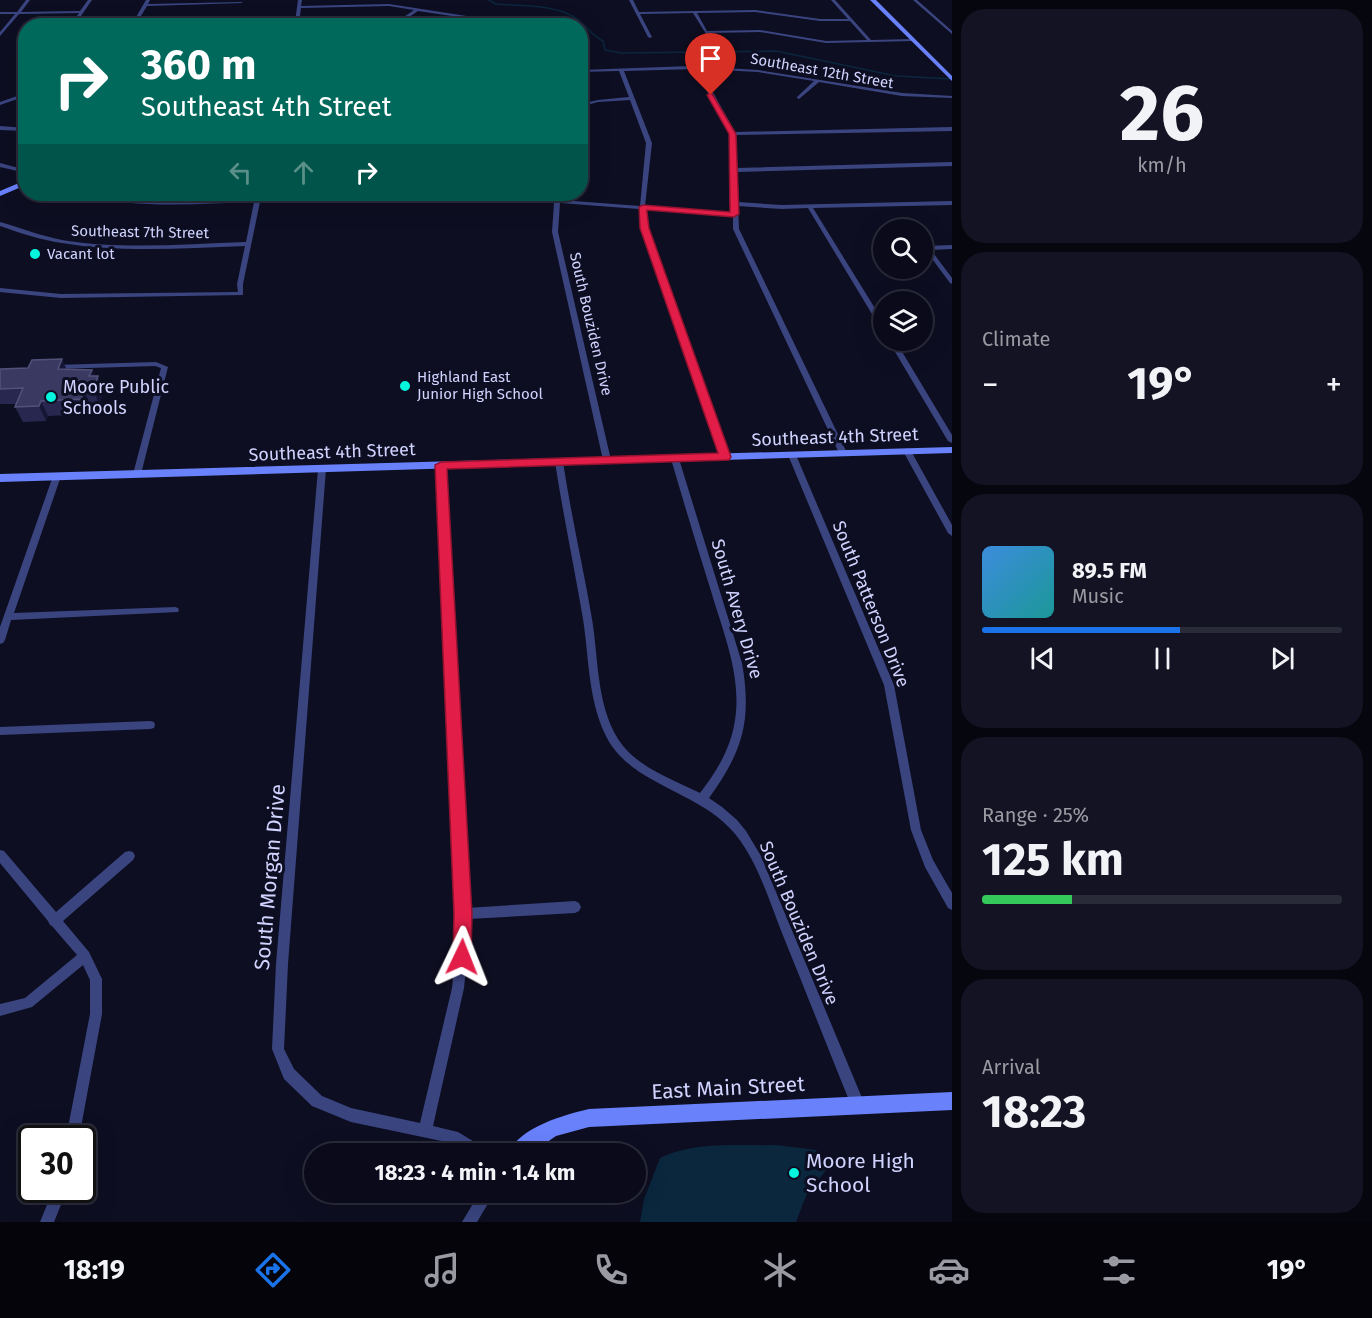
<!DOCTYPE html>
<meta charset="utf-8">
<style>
:root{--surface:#0a0a1a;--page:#131323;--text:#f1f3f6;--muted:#999aa2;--line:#2a2b39;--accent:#1a73e8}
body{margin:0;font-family:"Fira Sans",sans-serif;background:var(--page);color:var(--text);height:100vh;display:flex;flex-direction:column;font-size:22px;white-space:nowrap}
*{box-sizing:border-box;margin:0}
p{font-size:20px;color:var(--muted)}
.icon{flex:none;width:33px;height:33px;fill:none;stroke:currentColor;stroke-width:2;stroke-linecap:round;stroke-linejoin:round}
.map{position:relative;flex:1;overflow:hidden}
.panel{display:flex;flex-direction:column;gap:9px;padding:9px;background:#06060e;width:420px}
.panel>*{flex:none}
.guide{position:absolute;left:18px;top:18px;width:570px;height:183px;border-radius:24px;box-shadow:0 6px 24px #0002,0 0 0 2px var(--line);background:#00695c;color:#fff;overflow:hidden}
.controls{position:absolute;left:873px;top:219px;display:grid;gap:12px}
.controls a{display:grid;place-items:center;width:60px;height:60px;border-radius:50%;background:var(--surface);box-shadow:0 6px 24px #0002,0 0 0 2px var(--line);font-size:30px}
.speed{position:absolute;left:18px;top:1125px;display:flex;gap:12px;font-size:30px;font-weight:700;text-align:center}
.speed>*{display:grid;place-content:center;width:78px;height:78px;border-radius:50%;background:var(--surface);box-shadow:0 6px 24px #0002,0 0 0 2px var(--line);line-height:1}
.speed .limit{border:3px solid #111;border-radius:9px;background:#fff;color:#111}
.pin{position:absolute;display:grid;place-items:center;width:51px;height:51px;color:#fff;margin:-62px -26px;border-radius:50% 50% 50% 0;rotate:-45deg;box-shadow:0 0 6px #0007}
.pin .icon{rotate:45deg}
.me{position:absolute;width:66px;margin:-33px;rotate:2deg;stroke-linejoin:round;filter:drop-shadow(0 0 4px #0008)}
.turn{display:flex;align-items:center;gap:21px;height:126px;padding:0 24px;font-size:27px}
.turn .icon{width:78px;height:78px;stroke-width:2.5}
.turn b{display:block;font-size:42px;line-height:51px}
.lanes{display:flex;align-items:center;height:57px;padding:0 24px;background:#0003;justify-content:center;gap:30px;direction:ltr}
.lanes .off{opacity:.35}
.big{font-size:45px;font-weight:700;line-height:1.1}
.panel .card{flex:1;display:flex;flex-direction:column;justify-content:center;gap:9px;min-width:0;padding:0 21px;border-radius:24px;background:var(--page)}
.panel .dial{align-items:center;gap:0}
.dial b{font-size:78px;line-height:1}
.song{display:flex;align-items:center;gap:18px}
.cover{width:72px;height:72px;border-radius:9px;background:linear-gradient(135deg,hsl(210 70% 55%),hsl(180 70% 35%))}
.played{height:6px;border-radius:3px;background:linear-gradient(90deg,var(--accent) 55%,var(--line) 55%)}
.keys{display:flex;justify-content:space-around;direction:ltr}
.heat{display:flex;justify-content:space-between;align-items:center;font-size:33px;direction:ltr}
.charge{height:9px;border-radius:4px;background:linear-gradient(90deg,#34c759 25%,var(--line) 0)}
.trip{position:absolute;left:304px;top:1143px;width:342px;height:60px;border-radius:30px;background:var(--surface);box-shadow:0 6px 24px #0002,0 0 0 2px var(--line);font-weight:700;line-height:60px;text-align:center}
.tabs{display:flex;height:96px;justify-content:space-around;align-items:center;background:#04040a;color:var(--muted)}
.tabs .icon{width:42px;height:42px}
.tabs .current{color:var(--accent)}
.tabs b{font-size:27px;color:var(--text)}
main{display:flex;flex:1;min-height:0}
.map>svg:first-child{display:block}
.water{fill:#0a273e}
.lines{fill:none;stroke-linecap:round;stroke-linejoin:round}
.stream{stroke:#0a273e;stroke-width:1.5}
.street{fill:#3a4580;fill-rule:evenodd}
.secondary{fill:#6982fc;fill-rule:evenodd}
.wall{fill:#28274f}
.shaded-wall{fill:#161535}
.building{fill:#3a3962;stroke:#51527a;stroke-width:1.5}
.route{fill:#e11d48;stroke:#92132f;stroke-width:1.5}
.poi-dot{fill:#05f4dd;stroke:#0e0e22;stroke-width:2}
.labels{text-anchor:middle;stroke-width:6;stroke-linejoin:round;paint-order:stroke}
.far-street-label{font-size:15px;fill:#cfd3fe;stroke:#0e0e22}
.far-poi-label{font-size:15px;fill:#cfd3fe;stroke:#0e0e22;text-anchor:start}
.poi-label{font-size:18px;fill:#cfd3fe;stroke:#0e0e22;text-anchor:start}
.street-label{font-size:18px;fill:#cfd3fe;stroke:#0e0e22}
.near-street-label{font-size:21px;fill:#cfd3fe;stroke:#0e0e22}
.near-poi-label{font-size:21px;fill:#cfd3fe;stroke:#0e0e22;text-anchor:start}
</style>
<main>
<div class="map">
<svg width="952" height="1222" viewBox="0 0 952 1222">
<rect width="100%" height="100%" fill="#0e0e22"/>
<!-- water -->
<path class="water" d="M776 1145 816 1150 830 1165 806 1196 796 1222H640L644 1199 660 1158C695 1141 738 1146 776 1145Z"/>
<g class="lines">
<!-- stream -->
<path class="stream" d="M489 0 496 4C521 6 552 4 574 17 585 24 591 35 603 41L605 50 621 53 776 51 896 76 952 79"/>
<!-- street -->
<path class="street" d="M26 0H30L21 12 80 11 88 0H92L74 26H70L79 13 19 14 0 36V32L15 14H0V12H17Z
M146 0H150L148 4 241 2 243 3 147 6 136 24 295 22 298 0H302L301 6 389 4 499 21H525L527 22 525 23H499L418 11 396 26H391L414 10 389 6 301 8 299 23 297 24 104 26 132 24Z
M629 0H633L639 12 755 10 820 19H848L831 0H835L871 40 913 39 915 40 913 41 826 43 760 32 708 33 710 36 708 37 693 13 640 14 652 37 650 38 648 37ZM755 12 820 21H850L867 40 826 41 760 30 707 31 697 13Z
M913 0H917L952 31V34Z
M692 66 758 70 902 93 952 96V98L902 96 819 82 799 99 797 98V97L814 81 758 72 700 69 735 132 952 127V131L736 135 737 168 952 162V166L737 172 738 202 782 205 952 201V205L813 208 884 323V331L881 329 808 208 782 209 738 206 739 229 847 453 846 455H840L839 453 733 229V216L645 209V212L647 228 729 457 725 460 721 457 641 228 639 209 560 203 558 232 611 460 607 463 603 460 552 232 554 203 481 198 260 202 243 284V295L61 298 0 292V288L61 294 238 292 237 284 245 246C184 248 122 253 62 243 41 240 20 233 0 226V222C21 228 41 236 62 240 123 250 185 244 246 242L254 202C196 204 137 209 79 195V194H86L108 198 143 201 255 199 257 194H261V199L481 194 555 200 556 194H560V200L640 206 646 143 630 100 598 102 580 107V104L598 100 629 97 619 71 580 72V70ZM695 69 730 134 733 212 645 206 652 143 624 71Z
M26 93V96L0 105V102Z
M0 126 26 128V131L0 130Z
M0 163 26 170V173L0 167Z
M952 245V249L931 250 952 278V284L950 283 924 248 927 246Z
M888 340H895L952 435V443L948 441Z
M156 362 168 367 141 474 137 477 133 474 161 368 155 366 54 369 51 367 54 365Z
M907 448 911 451 952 525V536L948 533 903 451Z
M792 452 796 455 894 685 921 830 933 860 952 893V910L948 908 925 867 911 830 884 685 788 455Z
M675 456 679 459 742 663C752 720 743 751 709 798L722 807 737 820 746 831 761 856 865 1105 863 1110 858 1112 853 1110C829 1051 806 992 782 933 769 900 758 863 736 835 700 790 629 786 605 734 588 698 589 657 583 619 574 566 563 514 555 462L559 459 563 462C571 515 583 566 592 619 599 661 596 711 623 746 642 769 674 780 700 793 717 771 731 748 735 720 742 676 723 632 711 591 697 547 684 503 671 459Z
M441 462 445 465 467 908 575 901 579 903 581 907 579 911 575 913 468 919 469 936 464 988 433 1126 458 1132 486 1149 488 1154H468L451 1143 351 1122 312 1106 284 1079 272 1049 276 964 318 469 322 466 326 469 288 964 284 1049 294 1069 322 1096 351 1108 420 1123 452 988 457 936 437 465Z
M57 473 61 476 14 613 175 607 178 608 179 610 178 612 11 620 5 640 3 643 0 644V627L53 476Z
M150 721 154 722 155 725 154 728 150 729 0 735V727Z
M0 850 4 851 56 912 125 852 129 851 133 852 135 856 133 860 63 921 89 952 102 979V1014L79 1138H66L90 1014V980L83 965 32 1007 0 1016V1004L25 998 77 955 52 926 50 925 48 921 0 863Z
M53 1190H67L54 1222H40Z
M480 1192H495L477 1222H462Z"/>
<!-- secondary -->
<path class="secondary" d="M870 0H876L952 76V81Z
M26 180V185L0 196V191Z
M952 447V453L0 482V474Z
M952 1092V1110L589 1127 556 1136 530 1154H508C519 1127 564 1115 589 1109Z"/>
</g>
<!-- wall -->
<path class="wall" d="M62 359 67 370H92L94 376 104 391 99 405H90L87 414 48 416 46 421 23 422 15 407 17 404H0V369L28 368Z"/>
<!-- shaded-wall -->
<path class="shaded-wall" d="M62 359 68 374 58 369Z
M92 370 96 382 98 376 104 391 99 405 89 376Z
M84 390 90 405 87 414 81 399Z
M41 401 48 416 46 421 39 406Z"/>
<!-- building -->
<path class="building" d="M62 359 58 369 92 370 89 376H98L94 390H84L81 399 41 401 39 406 15 407 23 388 0 389V369L28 368 32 360Z"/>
<!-- route -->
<path class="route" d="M711 92 736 134 739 214 734 217 647 210V212L649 228 731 457 729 460 447 469 472 914 471 957 469 963 462 966 456 963 453 957 454 914 435 465 441 462 718 453 640 228 639 207 643 205 730 212 729 134 707 95Z"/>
<!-- markers -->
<g class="poi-dot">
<circle cx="35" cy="254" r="6"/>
<circle cx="405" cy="386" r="6"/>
<circle cx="51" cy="397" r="6"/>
<circle cx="794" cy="1173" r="6"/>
</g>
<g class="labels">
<!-- far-street labels -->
<g class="far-street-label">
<text transform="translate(822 71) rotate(10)" y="5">Southeast 12th Street</text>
<text transform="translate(140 232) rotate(1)" y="5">Southeast 7th Street</text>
<text transform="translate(591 324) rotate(77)" y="5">South Bouziden Drive</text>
</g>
<!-- far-poi labels -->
<g class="far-poi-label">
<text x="47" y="259">Vacant lot</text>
<text x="417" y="382">Highland East<tspan x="417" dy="17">Junior High School</tspan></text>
</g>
<!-- poi labels -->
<g class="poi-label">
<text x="63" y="393">Moore Public<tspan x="63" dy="21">Schools</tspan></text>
</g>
<!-- street labels -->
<g class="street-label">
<text transform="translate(835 437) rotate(-2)" y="6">Southeast 4th Street</text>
<text transform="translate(332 452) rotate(-2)" y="6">Southeast 4th Street</text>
<text transform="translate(871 604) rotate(68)" y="6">South Patterson Drive</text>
<text transform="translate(737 609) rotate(74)" y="6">South Avery Drive</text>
<text transform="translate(799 923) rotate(67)" y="6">South Bouziden Drive</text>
</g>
<!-- near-street labels -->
<g class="near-street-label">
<text transform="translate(270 877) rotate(-85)" y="7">South Morgan Drive</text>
<text transform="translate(728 1088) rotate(-3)" y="7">East Main Street</text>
</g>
<!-- near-poi labels -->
<g class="near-poi-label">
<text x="806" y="1168">Moore High<tspan x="806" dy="24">School</tspan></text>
</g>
</g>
</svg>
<div class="controls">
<a><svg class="icon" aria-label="search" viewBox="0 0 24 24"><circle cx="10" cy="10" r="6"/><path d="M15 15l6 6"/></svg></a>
<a><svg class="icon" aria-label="layers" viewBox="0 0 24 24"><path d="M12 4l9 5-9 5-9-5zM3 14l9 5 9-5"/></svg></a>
</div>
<div class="speed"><div class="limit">30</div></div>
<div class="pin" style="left:711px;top:95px;background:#d93025"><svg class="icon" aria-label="arrive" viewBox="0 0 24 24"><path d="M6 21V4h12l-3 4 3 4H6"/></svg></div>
<svg class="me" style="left:462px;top:957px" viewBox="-20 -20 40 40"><path d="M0-17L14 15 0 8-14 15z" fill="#e11d48" stroke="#fff" stroke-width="4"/></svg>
<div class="trip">18:23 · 4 min · 1.4 km</div>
<div class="guide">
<div class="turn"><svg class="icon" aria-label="right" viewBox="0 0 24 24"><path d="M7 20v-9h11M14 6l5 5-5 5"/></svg><div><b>360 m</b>Southeast 4th Street</div></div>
<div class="lanes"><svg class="icon off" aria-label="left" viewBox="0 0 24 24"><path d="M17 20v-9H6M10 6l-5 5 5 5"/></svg><svg class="icon off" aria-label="ahead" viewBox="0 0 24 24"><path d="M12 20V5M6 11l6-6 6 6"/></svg><svg class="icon" aria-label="right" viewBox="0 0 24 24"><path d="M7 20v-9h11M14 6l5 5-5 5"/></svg></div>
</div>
</div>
<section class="panel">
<div class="card dial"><b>26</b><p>km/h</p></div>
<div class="card"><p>Climate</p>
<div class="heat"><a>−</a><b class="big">19°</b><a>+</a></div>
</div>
<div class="card">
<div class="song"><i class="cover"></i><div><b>89.5 FM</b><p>Music</p></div></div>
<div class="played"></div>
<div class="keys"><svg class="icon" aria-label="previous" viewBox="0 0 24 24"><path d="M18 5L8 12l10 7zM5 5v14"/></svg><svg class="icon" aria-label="pause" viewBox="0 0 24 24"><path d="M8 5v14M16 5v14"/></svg><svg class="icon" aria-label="next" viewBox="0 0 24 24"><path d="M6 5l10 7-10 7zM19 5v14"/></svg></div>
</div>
<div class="card"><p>Range · 25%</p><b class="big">125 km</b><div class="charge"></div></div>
<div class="card"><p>Arrival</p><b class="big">18:23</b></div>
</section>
</main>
<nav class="tabs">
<b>18:19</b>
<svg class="icon current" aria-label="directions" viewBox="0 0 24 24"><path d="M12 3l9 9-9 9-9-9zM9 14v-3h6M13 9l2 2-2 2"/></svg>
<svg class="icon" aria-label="music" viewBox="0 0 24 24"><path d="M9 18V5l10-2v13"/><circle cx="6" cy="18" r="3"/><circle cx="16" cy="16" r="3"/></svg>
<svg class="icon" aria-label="phone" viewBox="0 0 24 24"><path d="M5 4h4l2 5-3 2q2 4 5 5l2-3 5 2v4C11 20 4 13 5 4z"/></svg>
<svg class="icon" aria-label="climate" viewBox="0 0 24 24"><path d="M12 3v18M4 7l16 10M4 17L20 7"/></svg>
<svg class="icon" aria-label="car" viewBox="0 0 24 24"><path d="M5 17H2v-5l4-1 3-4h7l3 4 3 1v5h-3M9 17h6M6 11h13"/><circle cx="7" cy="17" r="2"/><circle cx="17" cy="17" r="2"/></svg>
<svg class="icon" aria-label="filters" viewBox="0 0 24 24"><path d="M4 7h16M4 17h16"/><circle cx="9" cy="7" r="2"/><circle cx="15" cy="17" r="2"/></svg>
<b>19°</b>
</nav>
